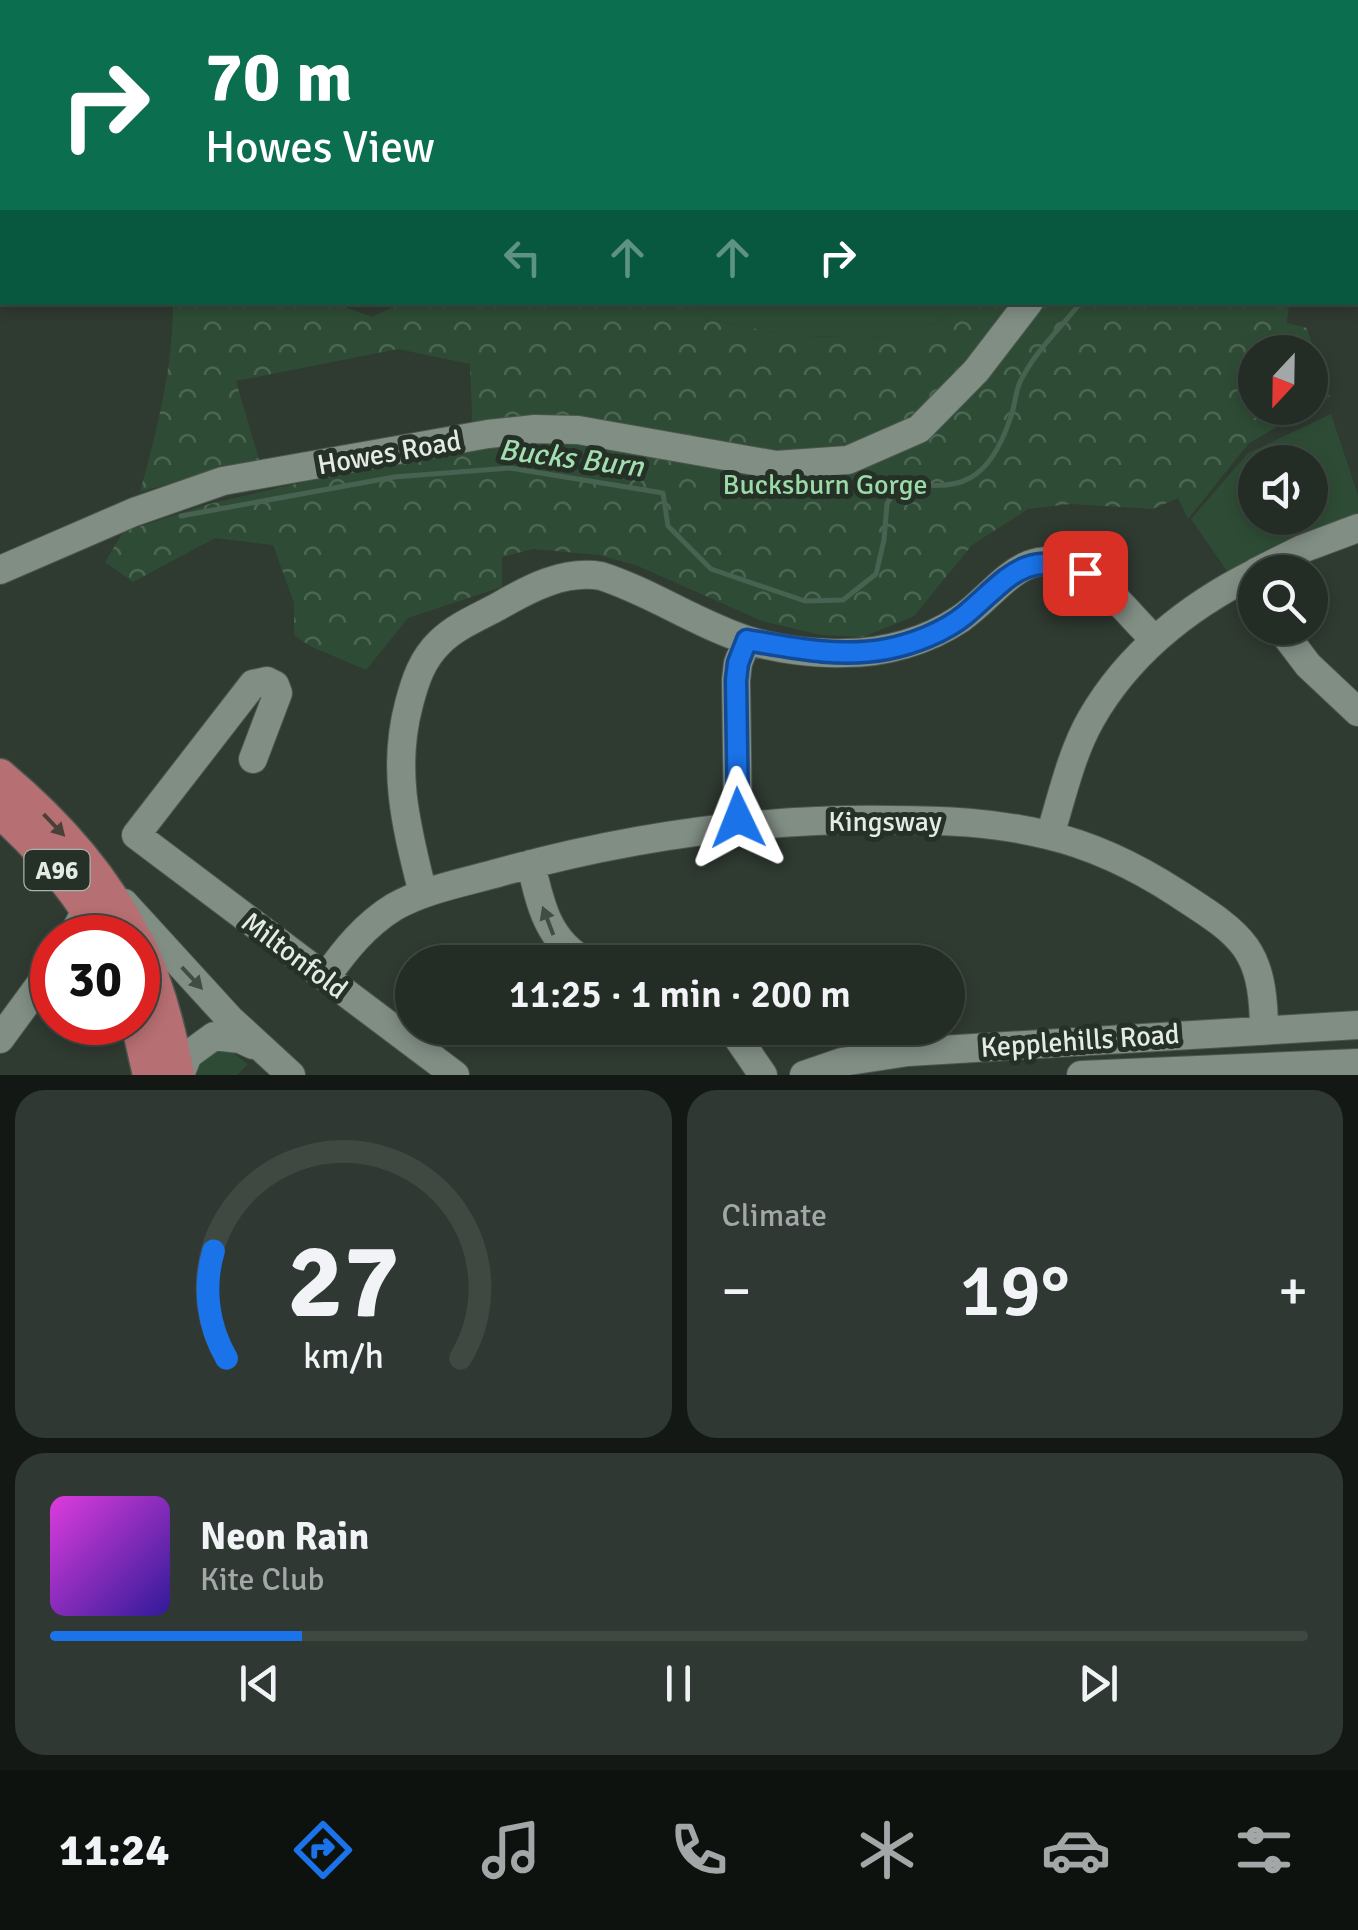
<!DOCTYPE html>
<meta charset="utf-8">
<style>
:root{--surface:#232c25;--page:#2f3832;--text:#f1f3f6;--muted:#a3a7a7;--line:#404842;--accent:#1a73e8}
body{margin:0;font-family:Signika,sans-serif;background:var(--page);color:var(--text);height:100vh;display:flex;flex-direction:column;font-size:38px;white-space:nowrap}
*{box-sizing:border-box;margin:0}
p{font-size:32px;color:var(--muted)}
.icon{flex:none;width:55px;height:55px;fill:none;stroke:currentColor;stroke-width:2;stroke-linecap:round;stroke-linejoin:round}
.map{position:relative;height:1075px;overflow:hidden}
.side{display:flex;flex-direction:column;gap:15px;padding:15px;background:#131814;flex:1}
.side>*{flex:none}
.banner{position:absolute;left:0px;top:0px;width:1360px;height:305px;box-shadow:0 5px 15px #0003,0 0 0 2px var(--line);background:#0b6e4f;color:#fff;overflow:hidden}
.needle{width:65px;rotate:202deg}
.tools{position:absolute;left:1238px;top:335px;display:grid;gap:20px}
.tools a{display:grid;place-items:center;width:90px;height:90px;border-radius:50%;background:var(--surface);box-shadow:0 5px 15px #0003,0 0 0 2px var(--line);font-size:50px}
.speed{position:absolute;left:30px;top:915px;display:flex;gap:20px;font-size:50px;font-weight:700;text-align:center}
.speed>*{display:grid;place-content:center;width:130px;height:130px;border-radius:50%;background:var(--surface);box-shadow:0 5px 15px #0003,0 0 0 2px var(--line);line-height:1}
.speed .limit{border:15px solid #d22;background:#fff;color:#111}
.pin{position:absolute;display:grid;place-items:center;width:85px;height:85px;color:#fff;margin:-42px;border-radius:20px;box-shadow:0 5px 15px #0006}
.me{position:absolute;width:110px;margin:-55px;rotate:358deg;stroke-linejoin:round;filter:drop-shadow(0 0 8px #0008)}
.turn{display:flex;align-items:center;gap:35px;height:210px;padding:0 40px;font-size:45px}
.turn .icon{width:130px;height:130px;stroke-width:2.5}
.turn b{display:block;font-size:70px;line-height:85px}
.lanes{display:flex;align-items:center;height:95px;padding:0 40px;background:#0003;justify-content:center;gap:50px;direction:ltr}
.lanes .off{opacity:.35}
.big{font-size:75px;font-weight:600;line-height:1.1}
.side .tile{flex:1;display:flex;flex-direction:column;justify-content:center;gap:15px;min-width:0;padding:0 35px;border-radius:30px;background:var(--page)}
.side .dial{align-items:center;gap:0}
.dial svg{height:260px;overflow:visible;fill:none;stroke:var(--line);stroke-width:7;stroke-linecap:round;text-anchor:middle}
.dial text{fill:var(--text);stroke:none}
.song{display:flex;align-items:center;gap:30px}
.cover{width:120px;height:120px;border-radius:15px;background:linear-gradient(135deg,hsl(300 70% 55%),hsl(250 70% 35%))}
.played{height:10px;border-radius:5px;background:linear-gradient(90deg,var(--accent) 20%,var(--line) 20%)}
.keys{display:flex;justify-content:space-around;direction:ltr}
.heat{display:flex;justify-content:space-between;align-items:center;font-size:55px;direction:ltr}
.side .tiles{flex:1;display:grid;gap:15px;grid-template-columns:1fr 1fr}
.tile:last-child{grid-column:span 2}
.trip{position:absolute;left:395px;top:945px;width:570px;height:100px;border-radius:50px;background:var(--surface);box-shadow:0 5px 15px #0003,0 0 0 2px var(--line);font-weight:600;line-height:100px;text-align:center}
.tabs{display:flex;height:160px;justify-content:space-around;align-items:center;background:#0e120f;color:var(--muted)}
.tabs .icon{width:70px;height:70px}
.tabs .current{color:var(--accent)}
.tabs b{font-size:45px;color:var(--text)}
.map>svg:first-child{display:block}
.green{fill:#2e4c35;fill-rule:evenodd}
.forest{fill:url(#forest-crowns);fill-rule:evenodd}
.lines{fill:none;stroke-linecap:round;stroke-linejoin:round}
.stream{stroke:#476250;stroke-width:5}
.minor-casing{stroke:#4c564e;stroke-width:30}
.major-casing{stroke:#4c564e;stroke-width:35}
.minor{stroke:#818e84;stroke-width:28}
.major{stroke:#b66f73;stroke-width:32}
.oneway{fill:#49403a}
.oneway2{fill:#414c43}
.route-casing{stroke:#114b97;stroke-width:25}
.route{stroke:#1a73e8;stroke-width:18}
.labels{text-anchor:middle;stroke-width:10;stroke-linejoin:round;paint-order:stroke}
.shield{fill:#253027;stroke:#abb3ac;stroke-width:2.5}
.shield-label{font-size:25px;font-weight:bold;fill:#e4ebe5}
.street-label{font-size:28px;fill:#e4ebe5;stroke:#253027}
.park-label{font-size:28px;fill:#9cd9a9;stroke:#253027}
.water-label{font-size:30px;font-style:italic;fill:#a2deaf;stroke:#253027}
</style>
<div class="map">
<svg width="1358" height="1075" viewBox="0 0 1358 1075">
<defs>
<pattern id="forest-crowns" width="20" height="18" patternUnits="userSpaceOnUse" patternTransform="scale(2.5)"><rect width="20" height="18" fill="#2e4c35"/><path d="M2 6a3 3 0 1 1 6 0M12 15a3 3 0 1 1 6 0" fill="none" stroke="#4c6652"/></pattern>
</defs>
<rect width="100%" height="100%" fill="#2f3a31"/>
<!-- green -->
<path class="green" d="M285 0H1150V2H285Z
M686 303H954L943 319 907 338 793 336 712 320Z
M1331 414 1358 495V513L1294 536 1227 571 1191 519 1248 453ZM1255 462H1310V518H1255Z
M226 1048 248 1064 237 1075H192L203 1049Z"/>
<!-- forest -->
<path class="forest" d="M404 302H686L712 320 793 336 906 338 943 319 954 303H1289L1287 323 1307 328 1330 397 1249 443 1188 519 1178 498 1153 509 1071 504 1028 509 972 545 914 616 863 637 821 635 762 621 638 566 599 555 533 549 502 557V587L408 618 366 670 310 646 294 635V603L273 545 215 538 133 582 105 562 123 532 209 504 473 443 470 364 398 349 236 381 260 463 188 478 140 492C157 431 173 367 173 303H333L372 317ZM1255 352H1310V408H1255Z"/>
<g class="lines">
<!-- stream -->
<path class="stream" d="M1264 0V2
M181 516 394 477 510 468 663 493 668 526 711 569 805 601 843 600 876 574 884 540 887 504 900 481C961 495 990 479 1010 419 1015 407 1015 393 1020 382 1035 351 1060 329 1081 302"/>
<!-- minor casing -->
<g class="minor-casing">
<path id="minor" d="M1206 2V0
M0 570 134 512 223 481 488 434 535 429 578 430 776 465 848 460 919 429 976 371 1029 302
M1256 572 1302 549 1358 528
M1280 628 1308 665 1358 712
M253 759 278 693 275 685 267 681 253 684 136 835 455 1075
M738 825 736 680 738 663 747 640
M1050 835C1062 797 1071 754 1091 719 1128 654 1189 606 1255 573
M531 864C540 904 548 942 587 962
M423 894C407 829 391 771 409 704 415 681 422 659 440 642 456 626 479 617 499 606 530 588 564 570 601 576 651 592 697 624 747 640 776 649 815 654 845 653 885 653 927 641 960 619 1000 592 1024 538 1083 572 1110 588 1133 619 1155 640
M124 903 230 1019 291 1075
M71 938 87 909
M326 977C345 950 365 925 394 907 426 889 466 882 501 872 628 837 757 818 889 820 942 820 995 822 1047 835 1094 846 1137 867 1177 893 1242 935 1263 947 1264 1028
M731 1028 763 1075
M0 1039 52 968
M180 1075 188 1055 214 1036 240 1039 253 1045
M804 1075 842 1062 908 1052 1358 1025
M1081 1075 1358 1063"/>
</g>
<!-- major casing -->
<g class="major-casing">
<path id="major" d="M0 775C55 821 103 873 135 938
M0 812C40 848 77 889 103 938
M138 942C158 984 170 1029 178 1075
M137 1022 149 1075"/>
</g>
<!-- minor -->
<use href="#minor" class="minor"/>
<!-- major -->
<use href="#major" class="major"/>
</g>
<!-- one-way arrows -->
<defs><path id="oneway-solid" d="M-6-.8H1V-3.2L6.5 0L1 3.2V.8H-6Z" transform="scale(2.5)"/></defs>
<use class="oneway" href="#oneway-solid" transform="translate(54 825) rotate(46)"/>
<g class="oneway2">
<use href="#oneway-solid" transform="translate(548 921) rotate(-111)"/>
<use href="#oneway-solid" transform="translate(192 978) rotate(47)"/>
</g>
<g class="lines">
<!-- route casing -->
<g class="route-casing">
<path id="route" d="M738 818 736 680 738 663 747 640C793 648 840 658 887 649 913 644 944 632 965 615 1007 580 1024 547 1085 573"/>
</g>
<!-- route -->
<use href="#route" class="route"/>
</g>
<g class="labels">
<!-- shield labels -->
<rect class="shield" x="24.5" y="850" width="65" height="40" rx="8"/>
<g class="shield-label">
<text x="57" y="879">A96</text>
</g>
<!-- street labels -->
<g class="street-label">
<text transform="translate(389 452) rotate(-10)" y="10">Howes Road</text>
<text x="885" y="831">Kingsway</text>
<text transform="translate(295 955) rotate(37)" y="10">Miltonfold</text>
<text transform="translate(1080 1040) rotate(-4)" y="10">Kepplehills Road</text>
</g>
<!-- park labels -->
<g class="park-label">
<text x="825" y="494">Bucksburn Gorge</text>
</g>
<!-- water labels -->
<g class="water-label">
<text transform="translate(571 458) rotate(7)" y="10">Bucks Burn</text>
</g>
</g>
</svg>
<div class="tools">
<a><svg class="needle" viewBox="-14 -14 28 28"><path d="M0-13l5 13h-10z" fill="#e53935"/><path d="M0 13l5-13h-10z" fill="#a3a7a7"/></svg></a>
<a><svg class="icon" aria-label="sound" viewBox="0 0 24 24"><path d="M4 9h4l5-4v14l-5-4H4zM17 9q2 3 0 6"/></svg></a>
<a><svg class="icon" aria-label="search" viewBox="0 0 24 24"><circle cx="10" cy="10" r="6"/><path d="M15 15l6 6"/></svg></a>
</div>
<div class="speed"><div class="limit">30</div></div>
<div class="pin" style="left:1085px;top:573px;background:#d93025"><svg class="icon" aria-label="arrive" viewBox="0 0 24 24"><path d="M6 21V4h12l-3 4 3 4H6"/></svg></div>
<svg class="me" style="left:738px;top:818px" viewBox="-20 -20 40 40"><path d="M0-17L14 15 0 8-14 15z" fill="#1a73e8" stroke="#fff" stroke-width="4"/></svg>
<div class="trip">11:25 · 1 min · 200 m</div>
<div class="banner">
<div class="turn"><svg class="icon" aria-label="right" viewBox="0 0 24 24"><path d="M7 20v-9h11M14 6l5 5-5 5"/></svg><div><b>70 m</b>Howes View</div></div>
<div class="lanes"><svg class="icon off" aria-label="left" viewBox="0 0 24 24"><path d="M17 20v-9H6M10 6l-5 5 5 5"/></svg><svg class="icon off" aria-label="ahead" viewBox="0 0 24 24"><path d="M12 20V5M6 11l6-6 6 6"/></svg><svg class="icon off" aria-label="ahead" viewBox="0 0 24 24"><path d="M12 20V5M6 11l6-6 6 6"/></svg><svg class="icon" aria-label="right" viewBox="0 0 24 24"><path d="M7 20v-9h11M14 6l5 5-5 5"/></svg></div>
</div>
</div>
<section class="side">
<div class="tiles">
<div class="tile dial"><svg viewBox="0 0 100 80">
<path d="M14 69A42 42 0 1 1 86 69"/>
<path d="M14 69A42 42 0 0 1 10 36" stroke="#1a73e8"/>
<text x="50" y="56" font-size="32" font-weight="700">27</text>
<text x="50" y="72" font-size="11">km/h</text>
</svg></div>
<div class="tile"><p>Climate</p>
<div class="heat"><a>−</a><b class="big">19°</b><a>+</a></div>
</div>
<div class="tile">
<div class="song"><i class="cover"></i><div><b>Neon Rain</b><p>Kite Club</p></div></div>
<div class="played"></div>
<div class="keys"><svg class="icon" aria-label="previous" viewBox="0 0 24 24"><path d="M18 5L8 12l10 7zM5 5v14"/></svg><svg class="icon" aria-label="pause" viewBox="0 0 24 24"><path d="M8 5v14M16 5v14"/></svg><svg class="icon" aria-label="next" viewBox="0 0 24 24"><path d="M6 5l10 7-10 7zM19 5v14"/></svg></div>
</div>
</div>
</section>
<nav class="tabs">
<b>11:24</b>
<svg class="icon current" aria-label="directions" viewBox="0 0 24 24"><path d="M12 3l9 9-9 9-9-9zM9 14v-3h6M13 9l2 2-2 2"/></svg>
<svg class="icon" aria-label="music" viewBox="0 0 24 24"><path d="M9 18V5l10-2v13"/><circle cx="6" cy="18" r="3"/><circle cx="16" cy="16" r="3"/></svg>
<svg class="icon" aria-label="phone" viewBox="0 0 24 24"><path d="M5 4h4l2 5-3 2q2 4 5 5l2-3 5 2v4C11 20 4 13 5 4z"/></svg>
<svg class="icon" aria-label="climate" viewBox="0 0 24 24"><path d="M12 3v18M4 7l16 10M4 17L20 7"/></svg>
<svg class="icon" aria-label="car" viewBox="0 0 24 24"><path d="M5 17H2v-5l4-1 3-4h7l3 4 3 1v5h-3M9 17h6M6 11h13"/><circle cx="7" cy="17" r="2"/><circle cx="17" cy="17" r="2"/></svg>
<svg class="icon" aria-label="filters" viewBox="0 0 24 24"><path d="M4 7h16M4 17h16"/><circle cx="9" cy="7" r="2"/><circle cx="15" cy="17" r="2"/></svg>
</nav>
